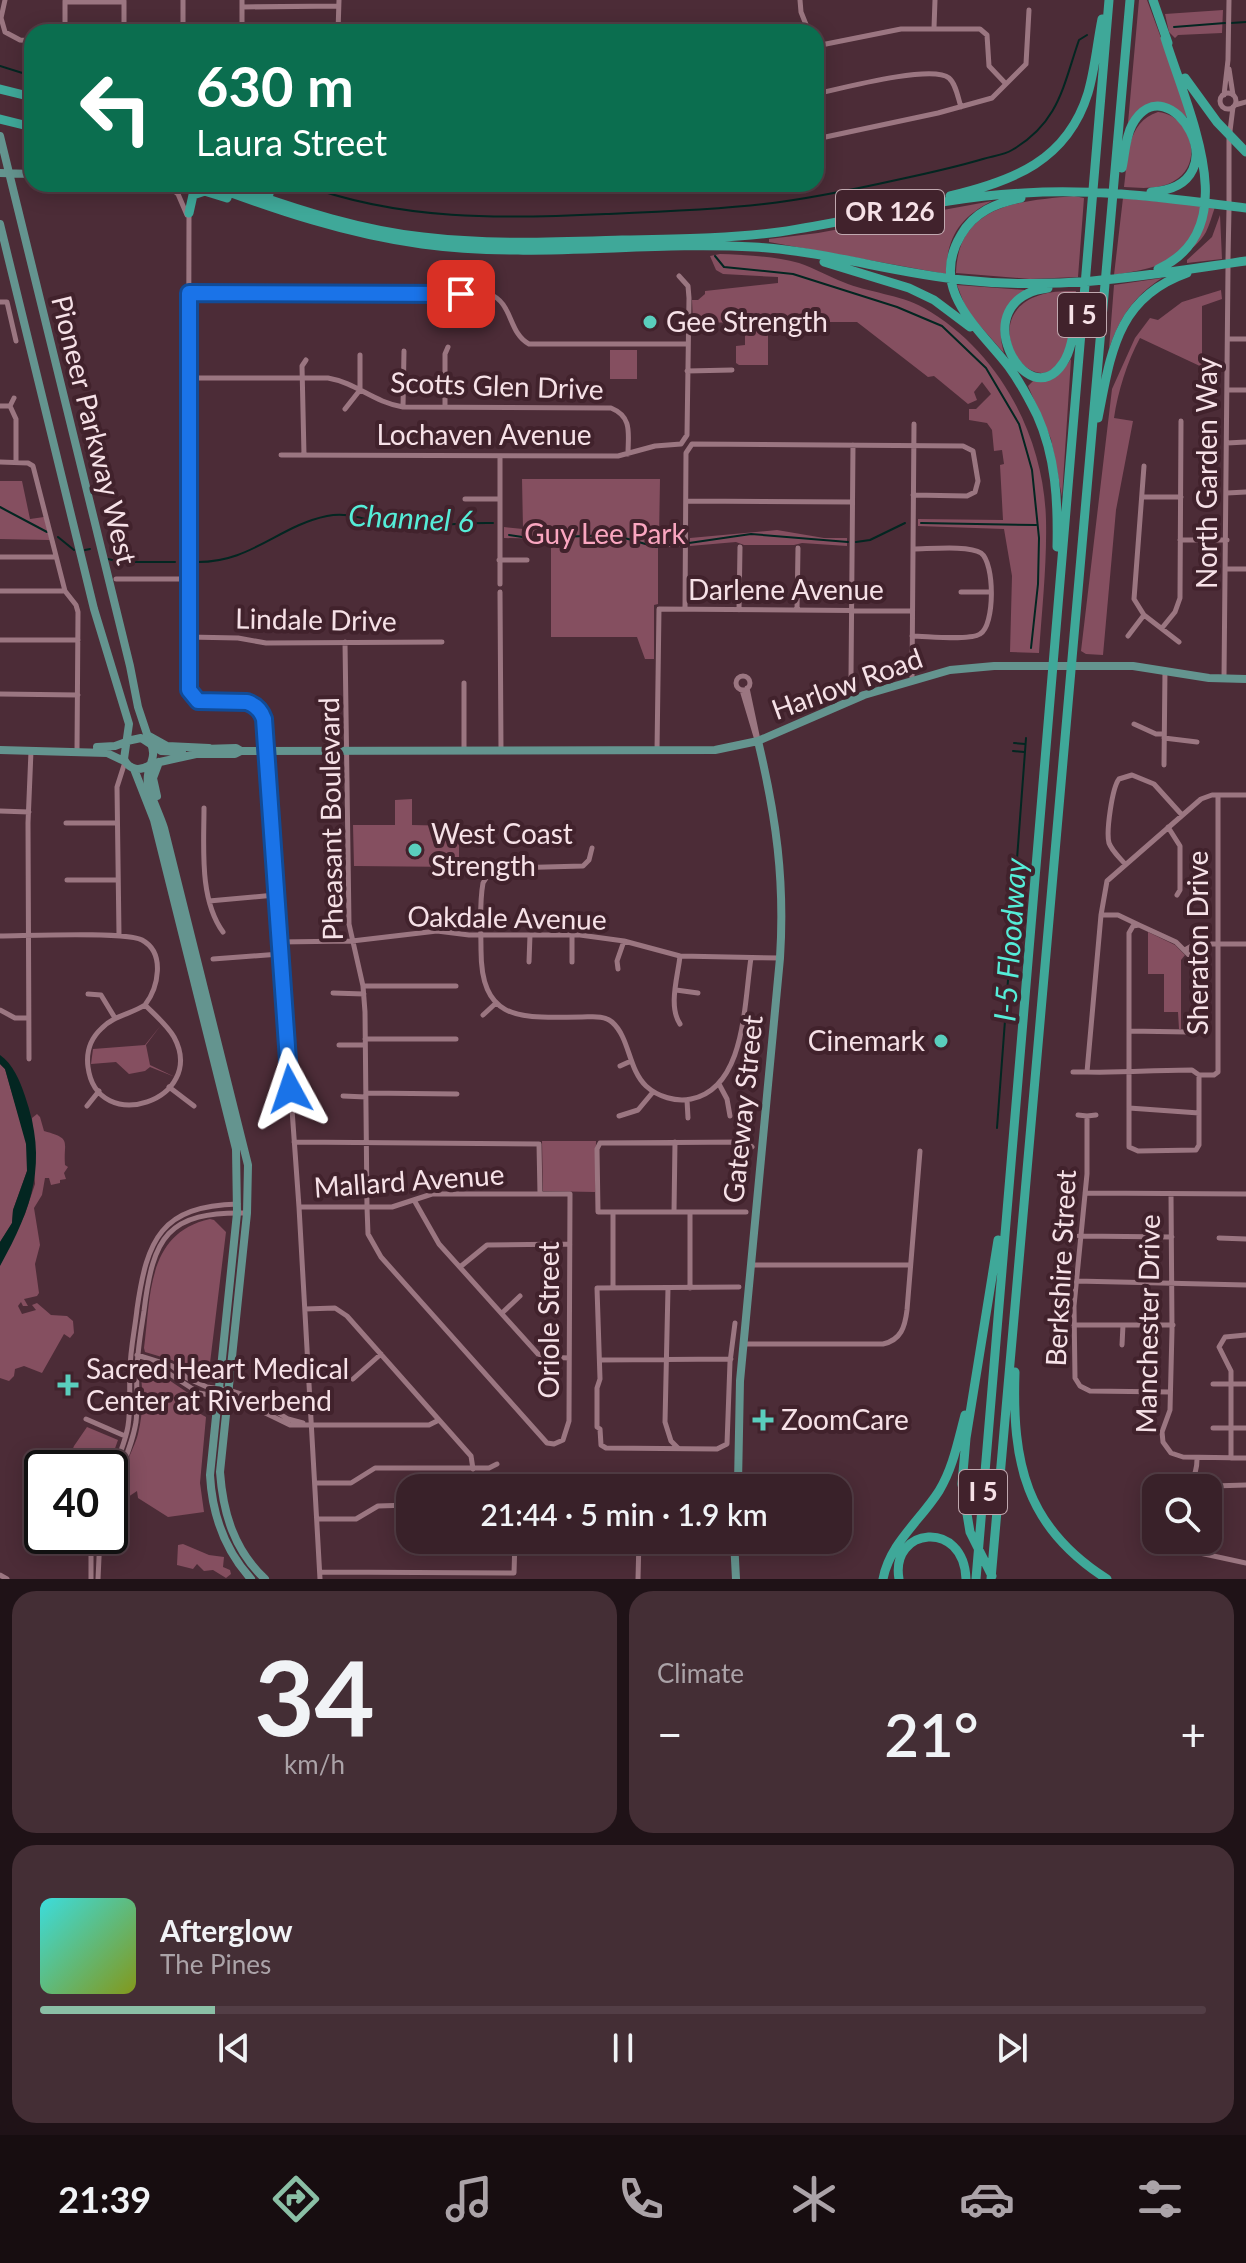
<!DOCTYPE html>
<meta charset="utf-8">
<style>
:root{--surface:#392129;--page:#442e35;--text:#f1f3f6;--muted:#aba3a8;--line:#533e46;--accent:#8abfa5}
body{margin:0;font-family:Lato,sans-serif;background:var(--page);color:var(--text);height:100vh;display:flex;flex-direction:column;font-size:30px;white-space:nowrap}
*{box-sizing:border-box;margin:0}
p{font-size:26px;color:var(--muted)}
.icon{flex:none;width:44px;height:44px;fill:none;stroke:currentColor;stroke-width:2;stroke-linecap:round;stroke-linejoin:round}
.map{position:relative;height:1579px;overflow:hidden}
.details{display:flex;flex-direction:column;gap:12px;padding:12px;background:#1f1217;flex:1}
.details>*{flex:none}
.guide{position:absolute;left:24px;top:24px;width:800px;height:168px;border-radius:24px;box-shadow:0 4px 20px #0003,0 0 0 2px var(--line);background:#0b6e4f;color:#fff;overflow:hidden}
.buttons{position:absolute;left:1142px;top:1474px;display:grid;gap:16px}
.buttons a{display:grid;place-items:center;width:80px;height:80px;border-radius:16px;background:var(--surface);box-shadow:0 4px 20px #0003,0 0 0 2px var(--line);font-size:40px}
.speed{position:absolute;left:24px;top:1450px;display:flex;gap:16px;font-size:40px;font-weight:700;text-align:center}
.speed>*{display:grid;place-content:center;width:104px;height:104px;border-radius:50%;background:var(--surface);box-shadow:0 4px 20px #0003,0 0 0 2px var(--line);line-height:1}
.speed .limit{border:4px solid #111;border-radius:12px;background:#fff;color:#111}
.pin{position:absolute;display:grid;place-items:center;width:68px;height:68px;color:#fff;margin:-34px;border-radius:16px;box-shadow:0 4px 12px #0006}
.me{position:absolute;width:88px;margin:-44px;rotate:355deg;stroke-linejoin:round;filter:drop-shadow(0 0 6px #0008)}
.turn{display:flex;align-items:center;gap:28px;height:168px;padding:0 40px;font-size:36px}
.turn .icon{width:104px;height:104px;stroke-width:2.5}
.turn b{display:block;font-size:56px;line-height:68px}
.big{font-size:60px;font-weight:600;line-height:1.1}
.details .card{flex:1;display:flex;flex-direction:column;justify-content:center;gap:12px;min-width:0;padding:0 28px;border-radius:24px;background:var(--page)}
.details .dial{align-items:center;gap:0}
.dial b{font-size:104px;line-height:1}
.song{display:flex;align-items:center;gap:24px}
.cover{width:96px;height:96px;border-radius:12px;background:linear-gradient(135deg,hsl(180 70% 55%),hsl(70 70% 35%))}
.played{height:8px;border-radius:4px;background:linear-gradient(90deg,var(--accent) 15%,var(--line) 15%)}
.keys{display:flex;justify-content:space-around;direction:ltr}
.heat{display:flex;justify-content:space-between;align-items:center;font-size:44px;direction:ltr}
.details .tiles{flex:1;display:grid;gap:12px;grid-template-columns:1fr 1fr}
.card:last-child{grid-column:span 2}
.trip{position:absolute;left:396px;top:1474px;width:456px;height:80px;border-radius:24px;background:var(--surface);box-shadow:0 4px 20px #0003,0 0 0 2px var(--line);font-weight:600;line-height:80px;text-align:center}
.dock{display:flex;height:128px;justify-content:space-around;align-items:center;background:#170d10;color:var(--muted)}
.dock .icon{width:56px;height:56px}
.dock .selected{color:var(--accent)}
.dock b{font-size:36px;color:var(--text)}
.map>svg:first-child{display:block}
.green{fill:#854f60}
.water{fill:#032621}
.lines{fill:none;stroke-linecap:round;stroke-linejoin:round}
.stream{stroke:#032621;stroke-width:2}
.minor{stroke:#9b7681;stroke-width:5}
.major{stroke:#64948f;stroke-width:8}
.highway{stroke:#3fa899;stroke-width:9}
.route-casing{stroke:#114b97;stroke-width:20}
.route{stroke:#1a73e8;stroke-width:14}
.poi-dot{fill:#5acebd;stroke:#41222c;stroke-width:3}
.labels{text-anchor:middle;stroke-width:8;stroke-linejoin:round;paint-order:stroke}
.shield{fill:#41222c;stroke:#c0a8af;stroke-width:2}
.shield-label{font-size:26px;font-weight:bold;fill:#f6e1e7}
.poi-label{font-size:28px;fill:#f6e1e7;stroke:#41222c;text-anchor:start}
.street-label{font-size:28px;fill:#f6e1e7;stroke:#41222c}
.park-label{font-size:28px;fill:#faa6c0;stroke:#41222c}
.water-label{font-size:30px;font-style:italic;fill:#55edd8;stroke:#41222c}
</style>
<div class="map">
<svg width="1246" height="1579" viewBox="0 0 1246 1579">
<rect width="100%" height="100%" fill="#4c2c37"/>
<!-- green -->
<path class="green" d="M1139 0H1147L1192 122C1168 99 1151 97 1128 123Z
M1223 10 1222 33 1178 35 1175 38 1169 32 1165 14Z
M1158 112C1191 115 1205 164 1174 181 1159 190 1141 188 1124 187 1128 159 1126 122 1158 112Z
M1074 196 1084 198 1078 277 1030 279 956 273C958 204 1021 201 1074 196Z
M1123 198 1215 207C1212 215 1210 224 1206 232 1189 262 1145 270 1114 275Z
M992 201C959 218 947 237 946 274L769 242V239L818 233Z
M1220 215 1222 259 1187 263V260L1212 237Z
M720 254C746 255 774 256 799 263 814 268 828 276 843 282 869 293 899 294 924 308 998 350 1044 435 1046 520 1047 564 1042 609 1039 653L1010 652 1012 576 1004 529 918 526V519L1003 520 1000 465 1004 464 1002 450 994 451 992 430 987 423 969 420V409H976L991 394 982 382 974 392 977 400 968 404 934 376 928 377 857 322H768V365H739L736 363V346L745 345V323L693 322 692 300H698L705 294V291L778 283V277L723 274 716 270 710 256Z
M1162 278C1133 297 1120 317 1109 349L1114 285Z
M957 285 1025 290C1003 307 996 326 1004 353L967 311Z
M1221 290 1222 299 1202 306V367L1140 338C1127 362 1118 391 1114 418L1133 421 1116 510 1103 655 1086 654 1081 651 1112 389 1135 338 1150 318 1158 320 1182 302Z
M1076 291C1072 311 1073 341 1063 358 1028 416 956 287 1076 291Z
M610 350H637V379H610Z
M1071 359 1062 497 1051 439 1028 386 1033 381C1051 382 1061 374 1071 359Z
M522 479H660L659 539H680V547H658V604L654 605V659H645L637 637H551V539L504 538V527L523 529Z
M0 481H22L30 519 44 517 50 540 0 539Z
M777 530 824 538H847V546L802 543 794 545H744L736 542 690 546V538Z
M412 799V825L459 826V867L354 866 353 825H395V800Z
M1148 932 1175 945 1185 955 1181 960V1029H1179L1178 1012H1164V974H1148Z
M161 1025 146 1045 150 1065 175 1077 150 1067 145 1071 129 1074 116 1062 91 1064 93 1049 145 1045Z
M0 1064 5 1069 27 1144V1171L13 1210 12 1223 0 1242Z
M37 1114 40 1117 44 1131C73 1139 63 1141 65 1165L68 1167 64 1173 66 1179 60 1180V1183L51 1185 49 1178H45L42 1195 34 1208 40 1245 35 1264 39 1293 37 1296 24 1299 28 1306H23L21 1302 18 1306 22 1314 36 1310 32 1305 37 1303 51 1315 67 1316 73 1321 74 1333 70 1338 64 1334 42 1373 24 1366 15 1369 14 1376 9 1381 0 1378V1265L25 1214 35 1184 32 1118Z
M542 1141H596L595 1192 543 1191Z
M210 1219 214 1220 226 1232 210 1363 200 1366 191 1373 172 1360 145 1352 144 1348C151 1297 146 1233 210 1219Z
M144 1370 163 1376 194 1397 197 1412 206 1417 200 1483 204 1512 168 1517 138 1498 137 1491 128 1497H121C116 1477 133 1453 138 1434 143 1414 143 1396 141 1375Z
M87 1427 118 1440 108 1468H65L74 1446Z
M183 1544 209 1555 224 1557 223 1567 230 1570 231 1574 226 1578 213 1570 204 1571 197 1564 193 1569 177 1565 178 1545Z"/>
<!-- water -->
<path class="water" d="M0 1055C13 1064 20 1081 25 1096 48 1162 33 1207 0 1266V1242L12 1223 13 1210 27 1171 26 1144 5 1069 0 1064Z"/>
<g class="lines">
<!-- stream -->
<path class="stream" d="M1231 23 1246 22
M1174 27 1225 23
M0 66 32 76
M301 184C400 221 502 219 606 214 658 212 712 210 764 204 810 199 856 189 901 179 929 173 956 167 983 159 993 156 1004 155 1012 150 1059 123 1063 86 1079 40L1087 35
M715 256 724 267 793 274 897 307 942 326 986 368 1019 424 1032 470 1039 538 1038 584 1031 648
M0 507 47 532
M921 523 1036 525
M509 535 529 538 614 535 656 547 682 543
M58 537 74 550
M856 542 870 540 905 523
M689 543 751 534 848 542
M85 550 90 549
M108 559 121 562H175
M194 562C250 564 278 526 327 516 348 512 362 519 382 523 418 529 457 522 493 523
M1014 743 1025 744
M1013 751 1024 752
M997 1128 1026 738"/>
<!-- minor -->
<path class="minor" d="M5 0 1 18 5 32 20 40 32 41
M183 0V32
M242 0V32
M800 0 801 12 809 32
M124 1V32
M65 2H124
M242 7 338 6
M934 28 935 0
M65 32V1
M338 32 339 0
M503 32 507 29H560L568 32
M794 32 806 26
M816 46 901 29H980L987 35 989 66 1006 84
M1229 69 1233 95
M1220 101a8 8 0 1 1 16 0a8 8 0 1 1-16 0Z
M816 94C839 89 932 64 949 78 956 84 958 98 961 107
M1224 95 1228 60 1229 0
M1235 105 1246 102
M816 139 938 113 992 98 1026 64 1029 10
M166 184 178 194 187 215
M443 184 495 186 537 184
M610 184 632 185
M1229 203V139L1233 107
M189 211 188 683 192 697 198 701C221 705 254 692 264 719L299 1207 320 1579
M1228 259 1229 209
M189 293 489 294C513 302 508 333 529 344H687
M0 302H7L16 341
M1228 339H1246
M687 371 732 370
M189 378H328C357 383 373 402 403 407L611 408C633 417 628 434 628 454
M1227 390H1246
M0 406H10L16 419V462
M10 406 14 398
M403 407 404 351
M445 407V354L448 347
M345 409 360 390V355
M1227 443 1246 442
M853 445 851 677 858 697
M281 455 618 456 655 446 681 444 687 435 689 298 688 286 679 276
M304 455 302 366 306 360
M0 462 28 463 33 466 65 591 76 605 78 612 77 751
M1144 466 1134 599 1144 615 1179 642
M1227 493 1246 492
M1142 497H1181
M465 499H500
M686 501 852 502
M1180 540H1227
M0 557H56
M499 560H527
M1227 569H1246
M116 579H188
M500 584V456
M0 591H65
M500 592 501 751
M961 592H990
M685 609 686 453 692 444 963 446 973 451 978 481 975 492 967 496 913 495
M739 610 740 547
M797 610 798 548
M1162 628 1175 612 1180 598 1181 421
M912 636C927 636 969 641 980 634 995 626 995 563 981 553 969 545 929 549 913 549
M1128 636 1144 615
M188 637 238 638 266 643 442 642
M0 640H78
M736 683a7 7 0 1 1 14 0a7 7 0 1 1-14 0Z
M1224 678 1228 268
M912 679 914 424
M464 683V750
M747 688 758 740
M742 690 757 740
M0 694 78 695
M1134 724 1156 734H1164
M1164 738 1197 742
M657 751 659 609 912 611
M1164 765 1165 670
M204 808C204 847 199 899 223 932
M0 811 29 812
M66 823H117
M1168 827 1180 846V890L1177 895
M592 848 589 860 583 866 509 868 488 875 483 883C479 905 481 928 481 950 481 1025 524 1017 582 1017 592 1017 604 1015 612 1022 630 1038 628 1069 646 1086 658 1097 676 1102 691 1099 746 1088 744 1002 751 958
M1125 864C1120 858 1112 851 1109 843 1106 832 1112 788 1119 779L1132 775 1154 784 1182 815
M67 880H117
M209 901 275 895
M1101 915 1107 881 1201 799 1212 795H1246
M119 935 117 787 125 762
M572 935V962
M0 936C24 936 126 931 142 940 166 953 158 988 145 1005
M279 942 352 941 437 931 469 935H580L624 941 680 956 780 958
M1185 950 1195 944H1246
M213 959 280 954
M529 962 530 935
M618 969 617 961 624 941
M363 986H456
M676 990 698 993
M333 993 364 994
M88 994 101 995 115 1018
M145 1005C155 1015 167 1025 174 1037 208 1100 97 1137 88 1067 86 1052 91 1038 102 1028 113 1016 131 1014 145 1005Z
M0 1010 15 1018H28
M483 1015 496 1003
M680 1024C668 1006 678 976 680 956
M1129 1031 1188 1032 1195 1025 1194 960 1176 942 1139 925 1133 926 1129 933C1129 1003 1129 1074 1129 1144V1147L1138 1151 1196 1150 1199 1145V1075L1192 1070C1157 1070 1121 1073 1087 1072L1101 915H1118L1139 925
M365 1039H456
M339 1045H365
M29 1059 28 823 31 751
M620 1066 631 1061
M1073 1072H1087
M1199 1075H1214L1218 1072V795
M719 1084 727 1099 730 1116
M169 1087 194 1106
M366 1093 457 1094
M343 1096 366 1097
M687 1100 688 1118
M87 1106 99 1091
M1129 1108 1199 1113
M1078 1115 1087 1116
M1096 1115 1087 1116V1174L1074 1306 1075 1378 1080 1386 1090 1391 1170 1392
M619 1116 638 1110 653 1092
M294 1142 539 1144 540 1194
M1085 1193 1246 1194
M1171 1194 1172 1330 1170 1410 1162 1432 1163 1442 1171 1453 1183 1457 1246 1458
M414 1200 439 1244 538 1354 546 1357 569 1358
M299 1207H392L432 1194H570L569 1421 563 1440 554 1444 547 1443 381 1257 368 1234 367 1207 365 1012 363 986 349 924 345 642
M613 1212H598L597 1149 600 1143 746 1142 752 1147
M674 1212 675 1142
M690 1213V1288
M1079 1236 1172 1237
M1219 1238 1246 1239
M751 1265H910
M460 1267 487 1245 570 1244
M1076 1281 1246 1285
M613 1288V1212H746
M668 1288 665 1422 671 1441 678 1448
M305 1309 335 1308 347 1316 471 1456 473 1469
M502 1313 520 1296
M735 1323 730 1362 727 1444 717 1449 606 1448 601 1445 600 1429 597 1427V1388L600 1379 597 1288 739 1287
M1074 1325H1173
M744 1344H883C901 1340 905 1327 907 1310L920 1151
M1122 1345 1123 1325
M137 1355 172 1366 187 1378 207 1387 229 1390 256 1399 288 1419 303 1423
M600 1360 731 1359
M137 1362 162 1369 199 1393 241 1401 290 1425H429L439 1420
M353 1379 381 1354
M1213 1384H1246
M86 1419 125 1436
M1213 1428H1246
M1231 1458V1371L1219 1347 1225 1337 1246 1335
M110 1478C117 1461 125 1444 128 1426 131 1407 129 1388 130 1370 130 1350 135 1329 137 1309 147 1239 161 1206 238 1204
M1193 1478 1213 1486 1246 1485
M316 1483H351L375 1468H489L497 1464
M1170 1488C1189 1485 1197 1479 1197 1459
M110 1497C119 1473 132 1447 136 1422 138 1405 136 1388 137 1372 137 1352 141 1331 144 1311 153 1237 167 1211 247 1213
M1208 1498 1211 1486
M318 1519H356L378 1506 410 1505
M1162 1540 1172 1547 1246 1563
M321 1572 514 1573 515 1540
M0 1575 7 1579
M91 1579V1536
M98 1579 100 1536
M638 1579 639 1540"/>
<!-- major -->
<path class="major" d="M0 136 130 666 138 707 150 743
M0 173 32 174
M0 224 94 609 129 724 124 759C130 771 140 771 150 765
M149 736 167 746 209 748
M127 741 141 738 161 751 182 752
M151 744C158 759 145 768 148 783 151 798 159 813 164 828L248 1165 247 1213 220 1472C223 1513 234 1550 265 1579
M97 747 115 746 126 742
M203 749 236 748 241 751
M0 750 107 753 124 761
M151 764 196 754H235L241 751 715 750 758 741 864 695 950 670 994 666H1133L1209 678 1246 679
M134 769 154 820 236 1149 237 1213 210 1475C212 1514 224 1549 251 1579
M157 796 153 778 159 762
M740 1488 738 1483 740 1381 780 958C785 880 776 816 758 741
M734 1540 736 1579"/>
<!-- highway -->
<path class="highway" d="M1153 0 1168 43
M1185 78 1217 122 1246 152
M0 89 32 97
M0 119 32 127
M1122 168C1125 155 1125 138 1132 125 1168 59 1245 186 1151 192
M207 184C277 210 347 234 422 244 532 259 644 241 754 247 825 251 893 273 963 280 1062 291 1149 275 1246 261
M246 184 269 194
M188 186 227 198
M242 190C301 211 361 230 423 237 489 245 556 242 622 240 675 239 727 239 779 232 860 220 941 197 1024 193 1099 188 1171 199 1246 208
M950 196C1013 181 1067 161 1088 93 1095 69 1097 44 1102 19
M1021 198C996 203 974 212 961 235 928 290 979 328 1009 367 1020 382 1029 399 1037 415 1056 457 1058 502 1057 547
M189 213 193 195 205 191
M824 262 909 288 934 300 970 327
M1158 269C1246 229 1189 115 1165 38
M1048 288C961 299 1027 419 1063 363 1074 347 1074 321 1078 302
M1098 418C1111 354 1116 298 1187 273
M1015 1372C1012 1462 1025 1527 1107 1579
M992 1576 970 1532 962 1484 966 1438 998 1240
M883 1579C890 1543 920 1521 939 1491 953 1468 958 1441 965 1415
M899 1579C890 1527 964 1519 966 1579
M976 1579 1109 0
M991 1579 1130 0"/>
</g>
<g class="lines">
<!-- route casing -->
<g class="route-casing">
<path id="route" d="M290 1089 264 719C261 710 256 705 247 702L198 701 189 690V293L461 294"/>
</g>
<!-- route -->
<use href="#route" class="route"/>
</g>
<!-- markers -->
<g class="poi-dot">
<circle cx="650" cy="322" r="8"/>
<circle cx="415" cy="850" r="8"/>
<circle cx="941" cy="1041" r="8"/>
<path d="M64 1373h8v8h8v8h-8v8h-8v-8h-8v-8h8z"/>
<path d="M759 1408h8v8h8v8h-8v8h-8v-8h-8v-8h8z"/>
</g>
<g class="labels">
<!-- shield labels -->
<g class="shield">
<rect x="836" y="190" width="108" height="44" rx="6"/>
<rect x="1058" y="293" width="48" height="44" rx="6"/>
<rect x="959" y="1470" width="48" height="44" rx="6"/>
</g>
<g class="shield-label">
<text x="890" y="221">OR 126</text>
<text x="1082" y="324">I 5</text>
<text x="983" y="1501">I 5</text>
</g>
<!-- poi labels -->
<g class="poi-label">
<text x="666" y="332">Gee Strength</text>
<text x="431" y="844">West Coast<tspan x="431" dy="32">Strength</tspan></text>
<text x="925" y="1051" text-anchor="end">Cinemark</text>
<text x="86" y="1379">Sacred Heart Medical<tspan x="86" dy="32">Center at Riverbend</tspan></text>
<text x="781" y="1430">ZoomCare</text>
</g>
<!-- street labels -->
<g class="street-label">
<text transform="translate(497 386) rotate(2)" y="10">Scotts Glen Drive</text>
<text transform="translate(94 430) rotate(76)" y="10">Pioneer Parkway West</text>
<text x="484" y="445">Lochaven Avenue</text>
<text transform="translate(1207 473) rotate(-90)" y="10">North Garden Way</text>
<text x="786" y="600">Darlene Avenue</text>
<text transform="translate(316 620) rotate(1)" y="10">Lindale Drive</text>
<text transform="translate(847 684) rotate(-20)" y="10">Harlow Road</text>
<text transform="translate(331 819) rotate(-91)" y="10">Pheasant Boulevard</text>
<text transform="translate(507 918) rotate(1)" y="10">Oakdale Avenue</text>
<text transform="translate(1198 943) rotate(-90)" y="10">Sheraton Drive</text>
<text transform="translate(743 1109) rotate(-84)" y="10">Gateway Street</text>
<text transform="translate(409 1181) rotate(-4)" y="10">Mallard Avenue</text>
<text transform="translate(1061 1268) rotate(-87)" y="10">Berkshire Street</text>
<text transform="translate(549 1320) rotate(-90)" y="10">Oriole Street</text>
<text transform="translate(1148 1324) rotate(-89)" y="10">Manchester Drive</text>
</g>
<!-- park labels -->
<g class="park-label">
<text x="605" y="544">Guy Lee Park</text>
</g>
<!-- water labels -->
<g class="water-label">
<text transform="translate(411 519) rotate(3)" y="10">Channel 6</text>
<text transform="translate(1011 940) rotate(-86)" y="10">I-5 Floodway</text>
</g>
</g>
</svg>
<div class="buttons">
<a><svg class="icon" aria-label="search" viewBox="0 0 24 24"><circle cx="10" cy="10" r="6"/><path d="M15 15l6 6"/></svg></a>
</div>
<div class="speed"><div class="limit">40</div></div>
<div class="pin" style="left:461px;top:294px;background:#d93025"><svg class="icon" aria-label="arrive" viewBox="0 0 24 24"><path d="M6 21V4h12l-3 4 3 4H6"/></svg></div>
<svg class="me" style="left:290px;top:1089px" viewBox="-20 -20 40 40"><path d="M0-17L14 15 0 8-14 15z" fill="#1a73e8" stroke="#fff" stroke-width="4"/></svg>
<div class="trip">21:44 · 5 min · 1.9 km</div>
<div class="guide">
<div class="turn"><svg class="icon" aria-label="left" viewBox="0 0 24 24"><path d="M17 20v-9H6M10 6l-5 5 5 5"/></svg><div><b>630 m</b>Laura Street</div></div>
</div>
</div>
<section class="details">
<div class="tiles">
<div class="card dial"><b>34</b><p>km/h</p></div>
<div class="card"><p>Climate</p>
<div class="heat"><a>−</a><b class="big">21°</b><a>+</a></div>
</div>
<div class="card">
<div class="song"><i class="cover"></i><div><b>Afterglow</b><p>The Pines</p></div></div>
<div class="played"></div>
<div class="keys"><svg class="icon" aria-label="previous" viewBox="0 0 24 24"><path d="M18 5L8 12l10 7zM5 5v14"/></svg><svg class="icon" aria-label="pause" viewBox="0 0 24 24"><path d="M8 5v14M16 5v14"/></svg><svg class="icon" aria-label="next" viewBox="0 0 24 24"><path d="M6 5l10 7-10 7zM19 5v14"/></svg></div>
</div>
</div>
</section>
<nav class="dock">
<b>21:39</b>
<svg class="icon selected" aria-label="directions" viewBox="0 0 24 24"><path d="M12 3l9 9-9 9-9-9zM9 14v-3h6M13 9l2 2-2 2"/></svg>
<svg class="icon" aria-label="music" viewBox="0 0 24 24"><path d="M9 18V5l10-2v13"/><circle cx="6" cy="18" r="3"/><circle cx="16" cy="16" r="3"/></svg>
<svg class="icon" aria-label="phone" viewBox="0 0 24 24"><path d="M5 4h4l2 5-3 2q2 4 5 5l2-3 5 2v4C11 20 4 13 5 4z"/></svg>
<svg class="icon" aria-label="climate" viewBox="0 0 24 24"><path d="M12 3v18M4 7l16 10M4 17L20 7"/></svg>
<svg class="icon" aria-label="car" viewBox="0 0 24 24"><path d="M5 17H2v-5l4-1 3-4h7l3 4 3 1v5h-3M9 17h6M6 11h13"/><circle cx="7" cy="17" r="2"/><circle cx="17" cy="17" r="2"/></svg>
<svg class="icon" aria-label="filters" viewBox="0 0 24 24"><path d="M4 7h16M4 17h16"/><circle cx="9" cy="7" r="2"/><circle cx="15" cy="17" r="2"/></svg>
</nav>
